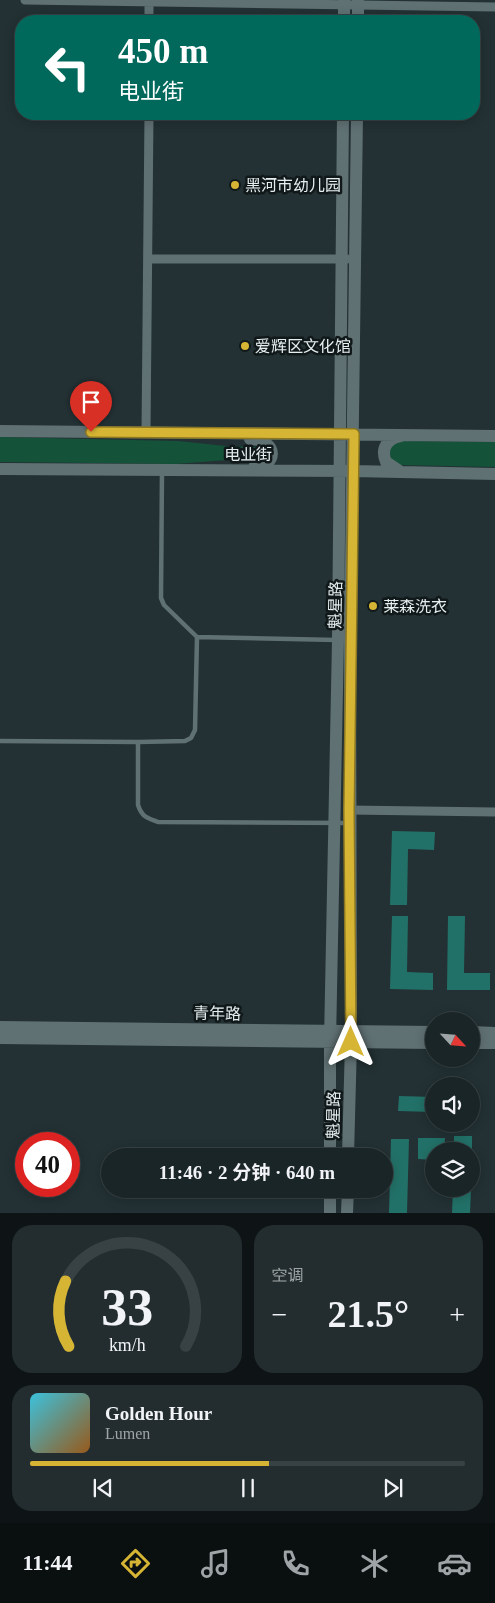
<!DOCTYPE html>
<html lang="zh">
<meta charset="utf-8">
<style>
:root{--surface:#1a2527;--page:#232d2f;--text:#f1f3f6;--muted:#9fa5a7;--line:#384244;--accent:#d6b534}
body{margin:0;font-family:"Times New Roman","Noto Sans SC",serif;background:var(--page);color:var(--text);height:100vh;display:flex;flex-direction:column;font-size:19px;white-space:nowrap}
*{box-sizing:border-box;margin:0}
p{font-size:16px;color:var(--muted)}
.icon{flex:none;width:28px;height:28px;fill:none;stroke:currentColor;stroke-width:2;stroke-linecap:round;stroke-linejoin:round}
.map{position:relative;height:1213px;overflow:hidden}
.panel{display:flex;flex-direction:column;gap:12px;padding:12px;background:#0e1415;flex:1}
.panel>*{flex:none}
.hud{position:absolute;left:15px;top:15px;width:465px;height:105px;border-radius:20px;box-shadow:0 2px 12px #0003,0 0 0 1px var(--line);background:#00695c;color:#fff;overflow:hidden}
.needle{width:32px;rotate:116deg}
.fabs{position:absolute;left:425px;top:1012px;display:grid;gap:10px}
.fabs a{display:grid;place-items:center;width:55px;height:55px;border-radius:50%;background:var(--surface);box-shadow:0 2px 12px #0003,0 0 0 1px var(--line);font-size:25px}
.speed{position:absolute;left:15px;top:1132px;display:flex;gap:10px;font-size:25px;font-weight:700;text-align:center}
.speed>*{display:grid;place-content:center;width:65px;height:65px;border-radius:50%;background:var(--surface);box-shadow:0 2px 12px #0003,0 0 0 1px var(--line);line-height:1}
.speed .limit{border:8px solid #d22;background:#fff;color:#111}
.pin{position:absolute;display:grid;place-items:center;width:42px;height:42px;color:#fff;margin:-51px -21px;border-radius:50% 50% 50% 0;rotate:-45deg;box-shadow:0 0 5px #0007}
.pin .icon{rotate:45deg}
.me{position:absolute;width:55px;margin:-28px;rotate:0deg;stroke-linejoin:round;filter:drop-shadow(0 0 4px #0008)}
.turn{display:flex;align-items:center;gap:18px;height:105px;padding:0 20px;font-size:22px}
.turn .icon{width:65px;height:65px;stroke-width:2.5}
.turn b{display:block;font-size:35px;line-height:42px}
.big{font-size:38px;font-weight:700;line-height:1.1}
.panel .card{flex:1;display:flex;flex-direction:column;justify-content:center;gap:8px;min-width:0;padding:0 18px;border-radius:20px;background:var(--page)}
.panel .dial{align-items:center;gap:0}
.dial svg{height:130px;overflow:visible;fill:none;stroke:var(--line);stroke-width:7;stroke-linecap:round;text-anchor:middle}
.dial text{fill:var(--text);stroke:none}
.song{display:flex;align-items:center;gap:15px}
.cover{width:60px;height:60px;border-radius:8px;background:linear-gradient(135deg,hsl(190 70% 55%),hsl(30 70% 35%))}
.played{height:5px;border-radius:2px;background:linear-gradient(90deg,var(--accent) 55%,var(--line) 55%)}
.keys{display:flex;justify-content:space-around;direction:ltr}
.heat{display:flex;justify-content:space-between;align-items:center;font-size:28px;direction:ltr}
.panel .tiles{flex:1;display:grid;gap:12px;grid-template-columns:1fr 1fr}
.card:last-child{grid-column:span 2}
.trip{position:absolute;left:101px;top:1148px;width:292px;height:50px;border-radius:25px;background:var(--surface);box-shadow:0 2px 12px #0003,0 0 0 1px var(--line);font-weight:700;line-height:50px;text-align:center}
.menu{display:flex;height:80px;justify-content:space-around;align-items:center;background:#0a0f10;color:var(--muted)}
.menu .icon{width:35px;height:35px}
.menu .selected{color:var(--accent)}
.menu b{font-size:22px;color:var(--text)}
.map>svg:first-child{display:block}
.green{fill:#145239}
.building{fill:#227168}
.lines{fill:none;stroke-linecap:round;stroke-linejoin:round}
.lane{stroke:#607173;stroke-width:4.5}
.street{stroke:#607173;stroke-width:9}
.secondary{stroke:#607173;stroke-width:12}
.route-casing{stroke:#8b7622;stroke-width:12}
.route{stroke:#d6b534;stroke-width:9}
.poi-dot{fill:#d6b534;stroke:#111819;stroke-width:2}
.labels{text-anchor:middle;stroke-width:5;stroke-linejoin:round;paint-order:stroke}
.poi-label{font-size:16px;fill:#e5eff0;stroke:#111819;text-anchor:start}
.street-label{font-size:16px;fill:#e5eff0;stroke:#111819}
</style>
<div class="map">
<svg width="495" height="1213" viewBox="0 0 495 1213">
<rect width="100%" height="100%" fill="#233134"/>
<!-- green -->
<path class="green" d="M0 437 178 441 226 446 257 447C263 450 263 457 256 460H226L176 464 0 462Z
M401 441 495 442V467L399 465 392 463 389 449 390 446Z"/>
<!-- building -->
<path class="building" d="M392 831 435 832 434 850 408 849 407 905H390Z
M392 916H408L407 972 433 973V990L390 989Z
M448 916H465L464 973H490V990H447Z
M399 1096 434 1097V1112L398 1111Z
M454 1136H472V1151H454Z
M418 1138H445L444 1151H434V1160L418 1159Z
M391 1139H409L407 1213H389Z
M453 1189H471L470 1213H452Z"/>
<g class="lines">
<!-- lane -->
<path class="lane" d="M162 470 161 598 164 605 197 637
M0 741 138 742 185 741 191 738 195 730 197 637 337 640
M138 742V805C142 817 147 818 158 822L348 823"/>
<!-- street -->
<path class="street" d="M25 0 495 7
M149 21V2
M148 259H347
M146 432 149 114
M349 810 495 812"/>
<!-- secondary -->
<path class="secondary" d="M344 21V0
M358 21V0
M0 431 495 436
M250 439C280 440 277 467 254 467
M0 469 353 471 495 474
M401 472 386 462C380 448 388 438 401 436
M0 1027 434 1032
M471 1032 495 1033
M0 1038 434 1043
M471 1043H495
M330 1156V1041L338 640 343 114
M348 1156 351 1042 350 640 357 114
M330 1189V1213
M347 1213 348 1189"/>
</g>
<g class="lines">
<!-- route casing -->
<g class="route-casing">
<path id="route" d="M91 432 354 434 349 810 351 1042"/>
</g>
<!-- route -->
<use href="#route" class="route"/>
</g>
<!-- markers -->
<g class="poi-dot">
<circle cx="235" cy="185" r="5"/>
<circle cx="245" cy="346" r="5"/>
<circle cx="373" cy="606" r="5"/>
</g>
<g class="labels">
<!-- poi labels -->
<g class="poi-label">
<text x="245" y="191">黑河市幼儿园</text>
<text x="255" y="352">爱辉区文化馆</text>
<text x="383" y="612">莱森洗衣</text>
</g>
<!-- street labels -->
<g class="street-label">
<text x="248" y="460">电业街</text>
<text transform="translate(335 605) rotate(-89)" y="6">魁星路</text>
<text transform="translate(217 1013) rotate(1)" y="6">青年路</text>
<text transform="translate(333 1115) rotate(-89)" y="6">魁星路</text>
</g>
</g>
</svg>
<div class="fabs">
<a><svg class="needle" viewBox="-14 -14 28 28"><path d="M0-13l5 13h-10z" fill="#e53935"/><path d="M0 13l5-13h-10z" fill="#9fa5a7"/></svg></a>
<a><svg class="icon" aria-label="sound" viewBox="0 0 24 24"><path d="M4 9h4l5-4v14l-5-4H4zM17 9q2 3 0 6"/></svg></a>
<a><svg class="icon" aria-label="layers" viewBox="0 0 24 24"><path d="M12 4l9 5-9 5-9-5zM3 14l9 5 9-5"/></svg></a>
</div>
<div class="speed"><div class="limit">40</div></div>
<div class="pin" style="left:91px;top:432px;background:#d93025"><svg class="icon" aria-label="arrive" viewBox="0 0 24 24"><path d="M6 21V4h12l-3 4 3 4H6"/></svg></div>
<svg class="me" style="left:351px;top:1042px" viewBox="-20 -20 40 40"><path d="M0-17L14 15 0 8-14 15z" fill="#d6b534" stroke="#fff" stroke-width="4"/></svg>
<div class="trip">11:46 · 2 分钟 · 640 m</div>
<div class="hud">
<div class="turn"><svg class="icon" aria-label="left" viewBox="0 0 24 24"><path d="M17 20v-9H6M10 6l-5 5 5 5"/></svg><div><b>450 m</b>电业街</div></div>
</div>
</div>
<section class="panel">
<div class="tiles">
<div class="card dial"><svg viewBox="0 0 100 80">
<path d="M14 69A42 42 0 1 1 86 69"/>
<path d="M14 69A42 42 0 0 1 12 29" stroke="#d6b534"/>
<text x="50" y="56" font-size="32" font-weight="700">33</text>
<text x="50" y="72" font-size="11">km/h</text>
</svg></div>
<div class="card"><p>空调</p>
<div class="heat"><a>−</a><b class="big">21.5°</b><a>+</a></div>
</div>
<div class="card">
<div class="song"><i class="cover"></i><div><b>Golden Hour</b><p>Lumen</p></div></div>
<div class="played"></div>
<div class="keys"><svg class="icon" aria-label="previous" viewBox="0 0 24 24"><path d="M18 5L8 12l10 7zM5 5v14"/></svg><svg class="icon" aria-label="pause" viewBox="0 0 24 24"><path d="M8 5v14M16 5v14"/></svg><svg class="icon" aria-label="next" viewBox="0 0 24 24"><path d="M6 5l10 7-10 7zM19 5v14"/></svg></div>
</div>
</div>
</section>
<nav class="menu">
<b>11:44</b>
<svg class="icon selected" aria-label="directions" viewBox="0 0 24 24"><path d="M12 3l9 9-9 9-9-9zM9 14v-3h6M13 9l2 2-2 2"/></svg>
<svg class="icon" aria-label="music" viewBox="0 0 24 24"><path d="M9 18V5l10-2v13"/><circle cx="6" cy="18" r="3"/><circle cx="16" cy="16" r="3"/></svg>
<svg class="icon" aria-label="phone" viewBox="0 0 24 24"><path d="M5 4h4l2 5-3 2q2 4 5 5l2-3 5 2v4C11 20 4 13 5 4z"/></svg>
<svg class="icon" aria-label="climate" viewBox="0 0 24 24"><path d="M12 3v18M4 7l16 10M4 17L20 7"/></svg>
<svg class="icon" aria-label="car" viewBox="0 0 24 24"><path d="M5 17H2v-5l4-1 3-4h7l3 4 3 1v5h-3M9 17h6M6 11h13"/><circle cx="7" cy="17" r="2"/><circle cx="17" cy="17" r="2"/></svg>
</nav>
